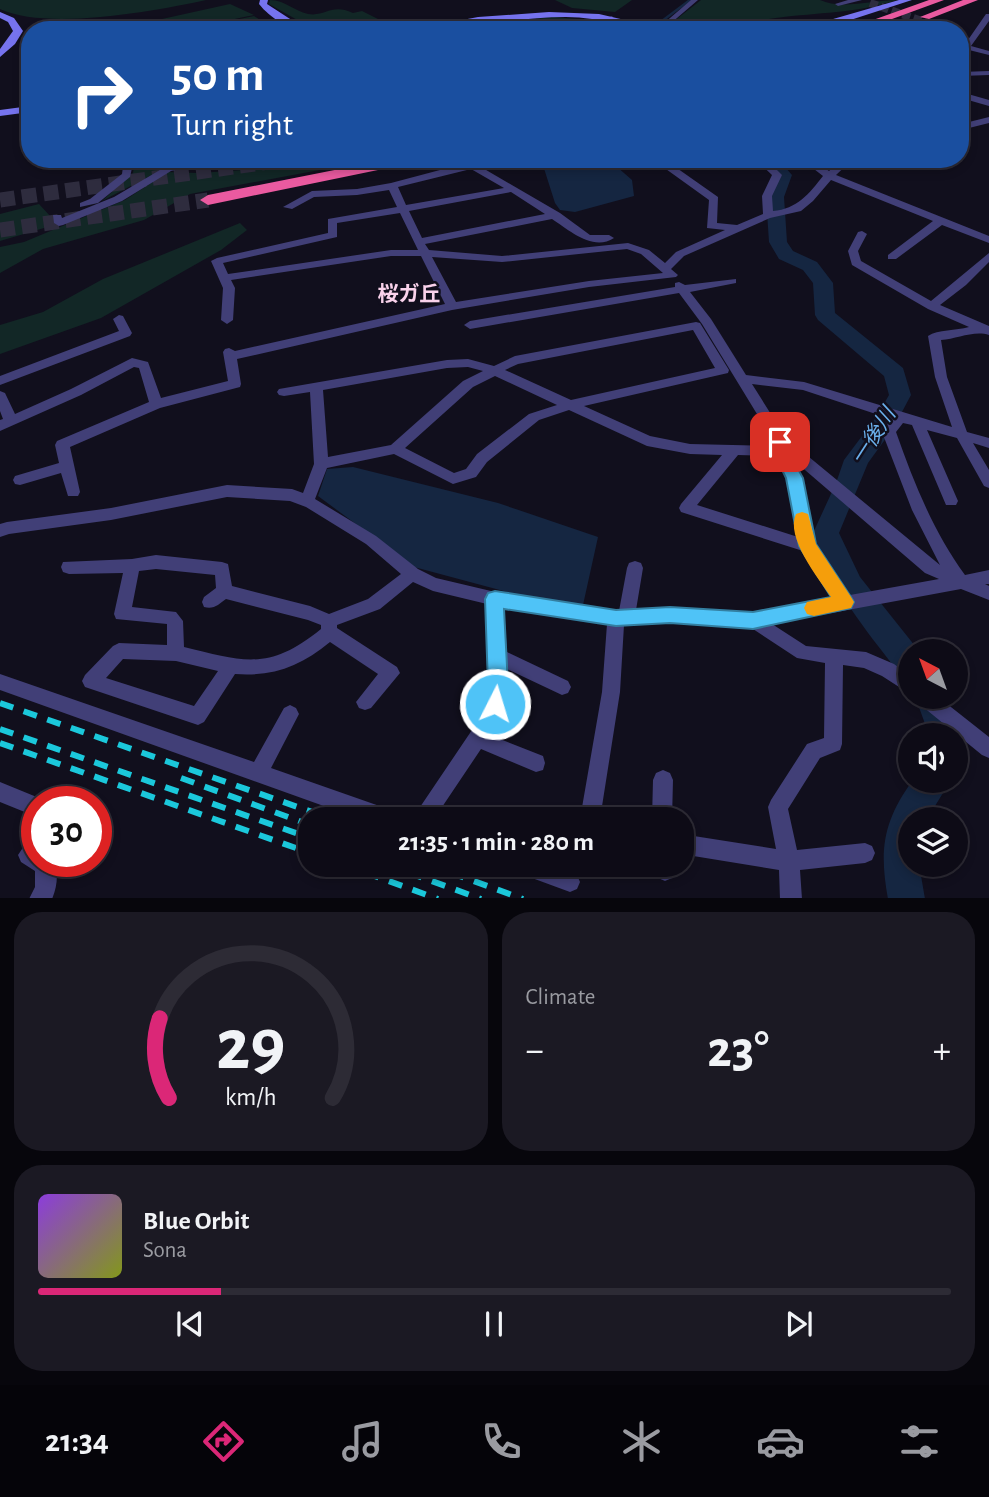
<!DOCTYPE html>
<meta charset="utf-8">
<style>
:root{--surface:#0d0b16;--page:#1b1923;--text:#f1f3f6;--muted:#9a9ba1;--line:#2d2b35;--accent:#db2777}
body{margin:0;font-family:"Alegreya Sans","Noto Sans JP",sans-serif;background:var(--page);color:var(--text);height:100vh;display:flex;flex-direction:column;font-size:26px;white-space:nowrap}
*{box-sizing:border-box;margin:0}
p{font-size:23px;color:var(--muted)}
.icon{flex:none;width:38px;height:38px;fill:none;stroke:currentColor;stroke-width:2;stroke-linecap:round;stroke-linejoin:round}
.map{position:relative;height:898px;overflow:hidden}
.drawer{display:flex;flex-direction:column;gap:14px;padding:14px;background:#07060c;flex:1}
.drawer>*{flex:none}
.hud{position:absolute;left:21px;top:21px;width:948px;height:147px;border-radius:28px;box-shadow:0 4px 10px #0003,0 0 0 2px var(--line);background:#1a4fa0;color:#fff;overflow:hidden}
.needle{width:46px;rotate:319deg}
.tools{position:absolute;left:898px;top:639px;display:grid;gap:14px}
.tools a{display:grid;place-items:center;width:70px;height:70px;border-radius:50%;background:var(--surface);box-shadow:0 4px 10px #0003,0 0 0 2px var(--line);font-size:35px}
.speed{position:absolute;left:21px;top:786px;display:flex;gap:14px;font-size:35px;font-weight:700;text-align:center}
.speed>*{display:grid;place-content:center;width:91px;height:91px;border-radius:50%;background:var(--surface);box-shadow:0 4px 10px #0003,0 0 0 2px var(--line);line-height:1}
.speed .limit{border:10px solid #d22;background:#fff;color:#111}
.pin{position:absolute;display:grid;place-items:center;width:60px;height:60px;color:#fff;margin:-30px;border-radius:14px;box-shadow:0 4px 10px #0006}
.me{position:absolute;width:77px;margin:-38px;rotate:5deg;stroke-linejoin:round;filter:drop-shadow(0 0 5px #0008)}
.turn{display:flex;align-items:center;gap:24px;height:147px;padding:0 35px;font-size:32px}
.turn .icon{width:91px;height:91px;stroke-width:2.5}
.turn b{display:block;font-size:49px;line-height:60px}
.big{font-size:52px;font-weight:700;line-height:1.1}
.drawer .card{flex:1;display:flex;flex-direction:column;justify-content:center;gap:10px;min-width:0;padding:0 24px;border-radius:28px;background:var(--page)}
.drawer .dial{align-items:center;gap:0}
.dial svg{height:182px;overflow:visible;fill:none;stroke:var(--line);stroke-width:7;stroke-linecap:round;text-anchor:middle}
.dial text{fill:var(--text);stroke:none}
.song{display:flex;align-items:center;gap:21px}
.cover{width:84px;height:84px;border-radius:10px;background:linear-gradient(135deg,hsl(270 70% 55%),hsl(70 70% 35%))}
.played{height:7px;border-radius:4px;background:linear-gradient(90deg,var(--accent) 20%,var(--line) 20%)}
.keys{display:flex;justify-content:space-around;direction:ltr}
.heat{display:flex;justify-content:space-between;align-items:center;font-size:38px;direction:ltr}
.drawer .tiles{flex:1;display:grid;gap:14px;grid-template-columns:1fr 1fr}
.card:last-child{grid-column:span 2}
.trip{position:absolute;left:298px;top:807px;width:396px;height:70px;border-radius:28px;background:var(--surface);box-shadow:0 4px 10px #0003,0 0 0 2px var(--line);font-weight:700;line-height:70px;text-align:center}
.dock{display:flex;height:112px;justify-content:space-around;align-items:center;background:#050409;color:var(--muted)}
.dock .icon{width:49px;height:49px}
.dock .on{color:var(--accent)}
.dock b{font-size:32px;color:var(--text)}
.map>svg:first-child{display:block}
.green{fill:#122726}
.water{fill:#152641}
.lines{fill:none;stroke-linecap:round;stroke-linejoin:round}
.stream{stroke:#152641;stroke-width:2.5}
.river{fill:#152641;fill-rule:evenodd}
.street-tunnel{stroke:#2e2c3e;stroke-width:8;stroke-dasharray:8 3.5;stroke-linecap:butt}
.highway-tunnel{stroke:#2e2c3e;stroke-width:15;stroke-dasharray:15 7;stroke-linecap:butt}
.street{fill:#413f77;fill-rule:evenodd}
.secondary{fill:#7673ee;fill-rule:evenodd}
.highway{fill:#ea5aa0;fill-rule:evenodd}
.rail{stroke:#1bc8db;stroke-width:6;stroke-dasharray:14 11;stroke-linecap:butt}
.route{fill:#4fc3f7;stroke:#337fa1;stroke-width:2}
.slow{fill:#f59e0b}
.labels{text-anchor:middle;stroke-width:5;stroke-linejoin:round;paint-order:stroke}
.neighbourhood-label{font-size:21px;font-weight:bold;fill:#f9d2eb;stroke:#110f1d}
.water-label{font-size:21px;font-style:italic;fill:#6bb1ed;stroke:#110f1d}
</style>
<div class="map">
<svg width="989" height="899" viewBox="0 0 989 899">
<rect width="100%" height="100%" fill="#110f1d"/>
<!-- green -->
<path class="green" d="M0 0H206C156 11 47 31 0 9Z
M270 0C285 0 294 11 308 14 326 17 331 3 353 13L362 11 398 29 315 30 269 4Z
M555 0H632L615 12 572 8Z
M701 0H820C841 10 873 0 897 0 853 14 820 12 776 18 738 23 707 31 669 25Z
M230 4 254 15 181 30H172L162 19Z
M254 16 276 30H187Z
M554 17 600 21 567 23 533 30H450L446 27Z
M135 159H203L167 167 102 201 133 173Z
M322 159 325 169 190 194 144 220 43 249 0 273V247L24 242 125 200 168 172 198 173 244 170Z
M39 204 51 217 44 228 0 241V214Z
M240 223 247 230 221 250 101 318 0 354V325L43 312 103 279Z"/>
<!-- water -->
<path class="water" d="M541 159H608L632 180 634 196 575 212 560 210 555 203Z
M353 467 498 503 598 537 583 605 518 595 414 567 318 496 327 469Z"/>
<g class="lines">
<!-- stream -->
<path class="stream" d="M658 24 690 0"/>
<!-- river -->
<path class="river" d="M760 159H778L792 175 784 197 787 242 793 251 817 262 833 283 835 313 903 368 911 395 894 427 868 463 839 533 860 577 919 651H910V677L899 673C865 629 830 587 813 533L836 483 844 460 877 416 889 395 884 376 818 320 815 315 813 283 803 270 779 259 769 242 766 197 775 176Z
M915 696H946L961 735 956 746V735H929Z
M913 780H951L927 819H910V864H919L925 899H888C879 850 883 821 913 780Z"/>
<!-- street-tunnel -->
<path class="street-tunnel" d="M870 3 936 26"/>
<!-- highway-tunnel -->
<path class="highway-tunnel" d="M0 200 290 159
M0 230 208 200"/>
<!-- street -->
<path class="street" d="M691 0H698L663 30H656Z
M848 0H862L838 6 835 4Z
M986 14H989V21L971 46 989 51V55L969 50 961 57V50Z
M612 16 615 20C592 29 568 30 543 30L598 21Z
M936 24 951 28 952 30 933 28 932 26Z
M989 71V75L961 76V72Z
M961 92 989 100V106L961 98Z
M989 117V123L961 130V124Z
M124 159H134L130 177 98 203 80 207V203L90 199 122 174Z
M203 159H223L171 171 122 201 63 225 59 226 54 223 53 215H61L62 218 114 197 165 167Z
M494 159H516L481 167 560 213 590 235H609L614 238C593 252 569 230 552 219L425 244 429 250 502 256 628 243 649 250 665 263 676 252 725 230 707 228 709 200 652 159H664L718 197 717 223 737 225 763 214 762 196 772 175 755 159H766L782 175 772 196 773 211C797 209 809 194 823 176L801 159H812L829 171 842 159H853L836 175 989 236V243L942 225 896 259H888V255L933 221 831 180 813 201 801 211 770 218 684 256 671 269 678 275 676 277 589 287 452 310 237 359 241 384 240 387 160 408 70 447 80 492 78 496H68L61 473 20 485 15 484 13 480 15 476 59 463 55 445 57 441 149 402 139 368 134 367 81 395 0 431V420L3 419 0 411V391L5 393 15 414 71 389 132 358 148 362 161 398 228 381 223 352 225 349 229 348 235 351 445 304 421 256H391L231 280 235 288 233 320 227 324 221 320 223 288 211 261 217 258 328 233V219L397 207 389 190 357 195 314 197 292 209 283 207 312 191 357 189 391 183 455 166ZM471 169 504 188 406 205 398 187ZM511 192 545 214 422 238 409 211ZM400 213 418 250H391L228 274 223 263 337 237V223ZM627 249 641 254 663 273 589 281 456 302 432 257 502 262Z
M862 231 867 234 858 251 861 261 931 301 989 253V262L966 285 940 305 989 326V335C974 330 957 339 941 340L947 377 967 432 989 438V448L973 443 989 470V488L984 486 957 438 927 430 958 501 956 505H946L912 425 903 423 896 432C914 483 933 531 965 575L989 570V584H985L989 586V600L961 589 772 624 806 646 866 652 894 664 910 676V694L882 676 864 668 843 665 842 744 840 750 820 758 788 809 797 850 865 843 872 846 875 853 872 860 865 863 800 870 802 899H780L779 870 681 854V834L776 849 768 807 771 800 807 744 824 738 825 663 797 658 750 627 670 622 624 625 620 692 600 819H580L602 692 607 624 504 608 507 652 568 681 571 687 568 693 562 695 507 669 504 701 490 735 543 756 545 763 543 770 536 772 481 749 434 819H412L472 730 486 701 490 664 487 604 433 591 413 582 380 609 337 625V628L397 667 400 673 371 708 365 710 359 708 356 702 378 674 330 642C301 666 273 677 235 674L204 722 198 725 85 687 82 681 85 675 113 646 119 643 167 645V624L116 619 114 614 123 573 69 574 63 572 61 567 63 562 132 559 156 555 222 562 228 564 232 586 310 606 329 614 368 599 401 574 366 544 306 507 290 501 227 497 111 520 9 534 0 537V524L7 522 111 508 227 485 292 489 303 493 314 464 310 392 284 396 279 395 277 392 279 389 447 360 468 359 494 366 515 356 696 322 700 323 729 370 728 373 584 406 650 436 690 444 774 446V442L702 324 679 293 470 329 464 325 470 321 675 287V283L679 282 685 285 736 279V283L690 292 711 319 746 375 804 382 952 427 935 377 928 336C938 329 956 331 969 327L928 309 852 265 848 251 858 232ZM693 330 715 368 571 400 505 370 518 364ZM468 367 483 371 463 381 391 445 328 457 323 390 447 368ZM495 376 557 405 529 414 477 454 466 469 454 473 405 448 473 387ZM752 384 803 390 891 419 882 432 912 510 940 565 786 438ZM569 410 647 446 690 454 722 455 681 504 679 508 681 512 803 551 834 598 753 613 670 608 636 610 643 568 641 563 635 561 629 563 627 568 619 611 512 596 436 578 418 569 376 536 315 499 327 468 394 454 453 484 476 477 487 462 539 420ZM738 455 776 456 787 478 798 537 697 505ZM791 458 925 573 939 579 850 595 815 544 801 478ZM156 569 215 575 216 588 204 597 202 602 204 607C214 610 219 604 226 599L308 620 321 625V629C269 671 245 662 184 647L183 621 176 612 132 607 139 571ZM123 659 176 661 218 671 194 706 106 678Z
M119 315 123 316 132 333 130 336 0 385V376L119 331 113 319Z
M0 674 254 762 284 708 290 705 296 708 299 714 271 768 388 809 395 812 398 819H360L0 690Z
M914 696H937L989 737V758L982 755 917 702Z
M663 770 670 773 673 780 672 819H652L653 780 656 773Z
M0 782 44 800 37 802V817L0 802Z
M96 830 105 835 108 842 105 849 98 852Z
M37 834V861H54C59 872 57 888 52 899H29L35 887V871L21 862 18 855 30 837Z
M510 864H550L577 875 580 882 577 889 570 892 513 871Z
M655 864H675L672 878 665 881 658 878Z"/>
<!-- secondary -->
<path class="secondary" d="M260 0H268L267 4 307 30C290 30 270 18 259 4Z
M899 0H912L832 26 795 30Z
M0 12 14 18 23 31 15 44 0 57V49L13 31 8 22 0 18Z
M549 12 599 14 668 30C634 30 601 17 566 17 514 17 462 30 410 30L478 17Z
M30 106V112L0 116V110Z"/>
<!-- highway -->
<path class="highway" d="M929 0H944L862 30H845Z
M963 0H978L929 19 920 17Z
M390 159H419L412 163 208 205 200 200 208 195Z"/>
<!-- rail -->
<path class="rail" d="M0 703 332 819
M0 729 310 838
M0 743 310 853
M181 778 310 825
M342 864 438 899
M385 864 481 899
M427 864 523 899"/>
</g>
<!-- route -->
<path class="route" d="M780 436 788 442V451L803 478 816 544 851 597 854 602 851 608 753 629 670 623 616 626 504 609 508 685 502 711 495 714 487 711 484 704 488 685 485 599 488 593 495 591 616 610 670 607 753 612 831 597 799 546 786 478 773 451V442Z"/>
<!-- slow -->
<path class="slow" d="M802 512 808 514 816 544 851 597 854 602 851 608 814 616 807 614 804 608 807 602 831 597C818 578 785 537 796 514Z"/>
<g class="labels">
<!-- neighbourhood labels -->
<g class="neighbourhood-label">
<text x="409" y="301">桜ガ丘</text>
</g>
<!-- water labels -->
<g class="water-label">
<text transform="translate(873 436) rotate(-57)" y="7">一後川</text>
</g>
</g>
</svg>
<div class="tools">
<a><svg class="needle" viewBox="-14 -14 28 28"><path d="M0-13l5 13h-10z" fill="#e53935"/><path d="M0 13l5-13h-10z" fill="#9a9ba1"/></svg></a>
<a><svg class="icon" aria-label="sound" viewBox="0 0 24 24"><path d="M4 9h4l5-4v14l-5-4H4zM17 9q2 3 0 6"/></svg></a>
<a><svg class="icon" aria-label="layers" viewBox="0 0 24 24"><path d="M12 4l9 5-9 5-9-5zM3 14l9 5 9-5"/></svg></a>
</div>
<div class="speed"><div class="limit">30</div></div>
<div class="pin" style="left:780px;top:442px;background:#d93025"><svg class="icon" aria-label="arrive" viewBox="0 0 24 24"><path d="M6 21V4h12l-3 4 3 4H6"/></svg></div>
<svg class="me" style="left:495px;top:704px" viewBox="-20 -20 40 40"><circle r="17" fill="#4fc3f7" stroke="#fff" stroke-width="3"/><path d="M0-11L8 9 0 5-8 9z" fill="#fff"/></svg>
<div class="trip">21:35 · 1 min · 280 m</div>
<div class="hud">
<div class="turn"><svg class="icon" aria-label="right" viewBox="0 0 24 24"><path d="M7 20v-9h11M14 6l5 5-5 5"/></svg><div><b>50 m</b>Turn right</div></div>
</div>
</div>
<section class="drawer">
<div class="tiles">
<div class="card dial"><svg viewBox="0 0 100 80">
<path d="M14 69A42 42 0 1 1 86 69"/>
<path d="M14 69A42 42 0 0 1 10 34" stroke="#db2777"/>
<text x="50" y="56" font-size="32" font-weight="700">29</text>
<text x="50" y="72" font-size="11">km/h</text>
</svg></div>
<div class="card"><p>Climate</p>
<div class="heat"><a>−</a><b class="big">23°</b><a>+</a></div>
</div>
<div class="card">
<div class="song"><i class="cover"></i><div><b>Blue Orbit</b><p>Sona</p></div></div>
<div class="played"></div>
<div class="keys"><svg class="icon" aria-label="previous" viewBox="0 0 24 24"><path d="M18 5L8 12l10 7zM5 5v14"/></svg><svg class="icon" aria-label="pause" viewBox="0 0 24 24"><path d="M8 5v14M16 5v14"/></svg><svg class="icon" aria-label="next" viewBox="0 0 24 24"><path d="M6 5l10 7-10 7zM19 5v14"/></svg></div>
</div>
</div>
</section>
<nav class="dock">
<b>21:34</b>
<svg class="icon on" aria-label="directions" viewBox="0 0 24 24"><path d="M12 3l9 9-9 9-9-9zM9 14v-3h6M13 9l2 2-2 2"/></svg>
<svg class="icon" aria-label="music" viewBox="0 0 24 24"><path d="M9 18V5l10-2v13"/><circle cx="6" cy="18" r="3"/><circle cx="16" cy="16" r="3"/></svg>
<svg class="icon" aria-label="phone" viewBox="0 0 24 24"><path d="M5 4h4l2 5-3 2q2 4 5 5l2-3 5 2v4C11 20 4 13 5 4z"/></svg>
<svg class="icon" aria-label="climate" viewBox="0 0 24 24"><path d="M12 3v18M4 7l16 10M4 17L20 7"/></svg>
<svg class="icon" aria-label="car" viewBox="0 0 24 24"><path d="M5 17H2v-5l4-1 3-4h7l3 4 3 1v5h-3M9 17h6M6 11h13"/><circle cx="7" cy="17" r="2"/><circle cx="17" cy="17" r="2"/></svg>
<svg class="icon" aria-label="filters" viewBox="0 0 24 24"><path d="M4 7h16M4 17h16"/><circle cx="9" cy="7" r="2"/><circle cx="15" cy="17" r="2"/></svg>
</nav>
